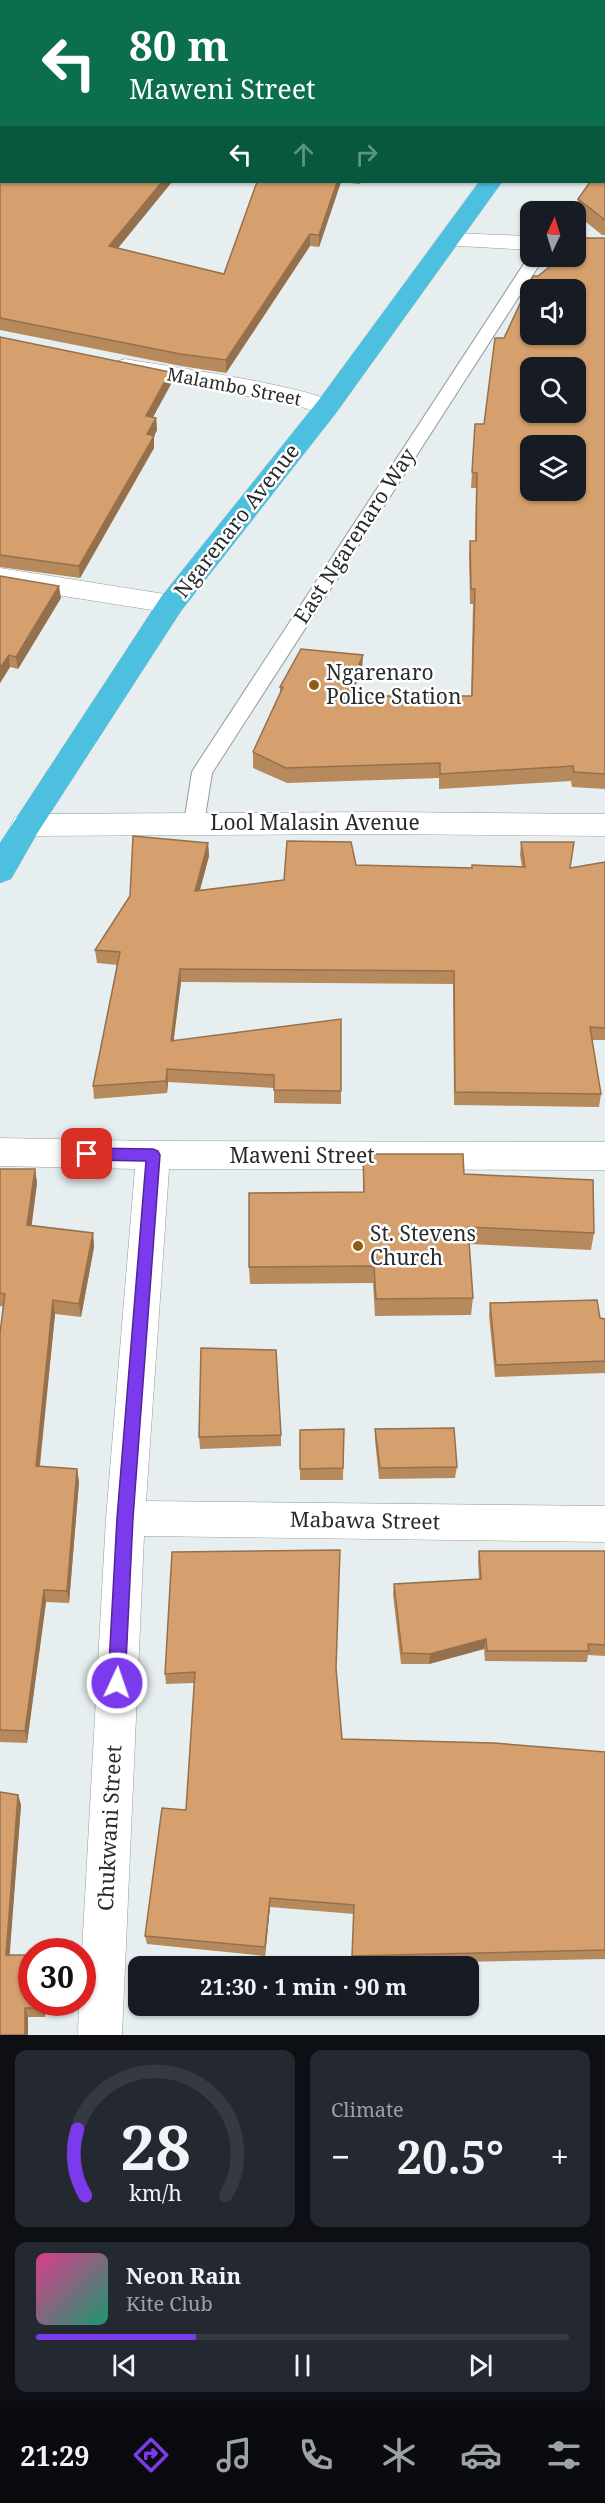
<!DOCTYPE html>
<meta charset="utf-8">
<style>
:root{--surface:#171b24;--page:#242831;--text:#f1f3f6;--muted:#9ea1a6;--line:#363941;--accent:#7c3aed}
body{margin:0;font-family:"Noto Serif",serif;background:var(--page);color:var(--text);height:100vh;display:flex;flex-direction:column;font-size:22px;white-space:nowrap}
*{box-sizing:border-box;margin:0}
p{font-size:20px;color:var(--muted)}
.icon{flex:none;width:33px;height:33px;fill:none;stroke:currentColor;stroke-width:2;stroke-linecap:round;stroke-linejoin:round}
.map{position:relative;height:2035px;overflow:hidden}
.drawer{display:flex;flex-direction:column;gap:15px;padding:15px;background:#0d0f14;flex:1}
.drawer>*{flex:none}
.guide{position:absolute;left:0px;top:0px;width:606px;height:183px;box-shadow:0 2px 4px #0004;background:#0b6e4f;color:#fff;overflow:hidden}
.needle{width:39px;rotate:4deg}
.controls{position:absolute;left:520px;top:201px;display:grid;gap:12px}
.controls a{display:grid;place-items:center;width:66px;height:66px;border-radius:12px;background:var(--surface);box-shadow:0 2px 4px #0004;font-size:30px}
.speed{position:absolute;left:18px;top:1938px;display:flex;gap:12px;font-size:30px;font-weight:700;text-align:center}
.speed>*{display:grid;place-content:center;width:78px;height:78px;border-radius:50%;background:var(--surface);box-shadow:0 2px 4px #0004;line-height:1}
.speed .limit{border:9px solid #d22;background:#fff;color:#111}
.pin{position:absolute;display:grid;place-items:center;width:51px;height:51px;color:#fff;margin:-26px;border-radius:12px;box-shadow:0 3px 9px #0006}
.me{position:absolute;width:66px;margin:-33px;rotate:3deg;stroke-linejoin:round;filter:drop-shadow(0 0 4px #0008)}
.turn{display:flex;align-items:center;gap:21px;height:126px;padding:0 30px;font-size:27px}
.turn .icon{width:78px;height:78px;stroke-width:2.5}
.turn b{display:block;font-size:42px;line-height:51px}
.lanes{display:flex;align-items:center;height:57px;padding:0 30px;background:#0003;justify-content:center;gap:30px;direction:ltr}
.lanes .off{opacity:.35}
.big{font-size:45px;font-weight:700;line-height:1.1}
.drawer .widget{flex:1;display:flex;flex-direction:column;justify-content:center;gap:9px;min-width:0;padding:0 21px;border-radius:12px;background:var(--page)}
.drawer .dial{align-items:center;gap:0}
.dial svg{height:156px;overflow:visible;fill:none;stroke:var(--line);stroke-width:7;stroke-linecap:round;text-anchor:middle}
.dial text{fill:var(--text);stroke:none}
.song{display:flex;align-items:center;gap:18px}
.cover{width:72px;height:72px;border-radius:9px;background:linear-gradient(135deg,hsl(330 70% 55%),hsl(160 70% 35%))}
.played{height:6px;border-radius:3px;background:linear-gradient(90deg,var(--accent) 30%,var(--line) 30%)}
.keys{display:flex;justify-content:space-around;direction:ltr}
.heat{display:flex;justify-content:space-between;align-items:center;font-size:33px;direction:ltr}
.drawer .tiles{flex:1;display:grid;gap:15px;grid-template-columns:1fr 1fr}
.widget:last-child{grid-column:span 2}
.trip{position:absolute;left:128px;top:1956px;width:351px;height:60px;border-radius:12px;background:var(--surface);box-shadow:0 2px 4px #0004;font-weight:700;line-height:60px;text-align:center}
.tabs{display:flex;height:96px;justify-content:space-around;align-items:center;background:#090b0e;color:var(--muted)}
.tabs .icon{width:42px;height:42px}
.tabs .on{color:var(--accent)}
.tabs b{font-size:27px;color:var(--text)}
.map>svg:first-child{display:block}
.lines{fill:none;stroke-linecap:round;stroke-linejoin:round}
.service-casing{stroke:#969c9e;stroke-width:2}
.minor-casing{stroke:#969c9e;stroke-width:1}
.trunk-casing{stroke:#c7c8c8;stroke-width:1}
.service{fill:#fff;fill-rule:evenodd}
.minor{fill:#fff;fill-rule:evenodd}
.trunk{fill:#4cc0de;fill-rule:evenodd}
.wall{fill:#b78a5e}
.shaded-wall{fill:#95704c}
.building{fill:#d5a06d;stroke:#95704c;stroke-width:1.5;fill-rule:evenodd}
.route{fill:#7c3aed;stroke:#51269a;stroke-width:1.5}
.poi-dot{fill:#935a16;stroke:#fff;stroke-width:2}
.labels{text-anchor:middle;stroke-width:5;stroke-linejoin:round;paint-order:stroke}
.far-street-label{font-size:18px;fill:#282b2c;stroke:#fff}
.street-label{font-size:21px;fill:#282b2c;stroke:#fff}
.poi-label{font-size:21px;fill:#282b2c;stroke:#fff;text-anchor:start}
</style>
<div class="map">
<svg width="605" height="2035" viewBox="0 0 605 2035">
<rect width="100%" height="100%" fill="#e7eef0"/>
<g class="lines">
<!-- service casing -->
<g class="service-casing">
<path id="service" d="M531 253V256H545L212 773 204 823 201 828 194 831 187 828 184 823 192 772 195 767Z"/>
</g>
<!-- minor casing -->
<g class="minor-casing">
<path id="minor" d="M555 0H584L585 2H556Z
M450 233 531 236V250L441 245 438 240 441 235Z
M125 359C158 365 327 388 340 407L336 413 327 415 295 405 116 372 112 367 116 362Z
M0 568 171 595 181 597 185 604 181 611 171 613 0 586Z
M383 812 605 814V836L383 834 26 836 15 833 11 825 15 817 26 814Z
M0 1138 153 1141 605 1142V1170L169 1169 146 1501 605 1506V1542L144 1536 122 2035H78L79 2002H82V1952L106 1518 135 1169 0 1166Z"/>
</g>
<!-- trunk casing -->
<g class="trunk-casing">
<path id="trunk" d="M605 6V19H604V6Z
M479 182H502L336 413 181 611 38 832 11 879 0 883V843L161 597 318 401Z"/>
</g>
<!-- service -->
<use href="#service" class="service"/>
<!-- minor -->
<use href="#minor" class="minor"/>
<!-- trunk -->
<use href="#trunk" class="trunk"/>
</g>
<!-- wall -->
<path class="wall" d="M0 7 118 248 224 274 341 182 319 247 310 246 226 373 181 366 0 330Z
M605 160V235H602L576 214 578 199Z
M343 182H363L359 184Z
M605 238V789L572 787 571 781 439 789V778L287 783 253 768V752L280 694V687L362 671 351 696H471L473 604H470L469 557 470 541H475L476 488H471L474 439 484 424 504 338 538 276Z
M0 337 171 384 153 417 156 418 157 430 154 436V448L80 578 0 567Z
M0 576 61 598 18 669 10 667 0 683Z
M521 842 571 868 605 862V1040H592L601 1094 599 1107 454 1105 453 984 181 982 173 1041 341 1091V1104L274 1103V1088L168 1082 167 1093 94 1099 93 1086 117 965 97 963 95 950 208 843 209 856 200 890 284 880 356 865 471 868 522 867 520 855Z
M363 1154 464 1174 594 1233 591 1250 469 1244 473 1298 471 1315 375 1316 373 1283 250 1284 249 1267 363 1192Z
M0 1169H35L37 1183 31 1225 93 1233 94 1247 81 1317 55 1314 40 1466 77 1469 79 1482 69 1603 46 1602 27 1743 0 1742V1333L4 1307 0 1306Z
M490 1303 605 1319V1373L495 1377 489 1315Z
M344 1429 343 1480H300V1430Z
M375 1429 457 1467 455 1478 379 1479 375 1440Z
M281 1435V1446L200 1449 199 1437Z
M479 1551H605V1656L588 1655 587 1662 485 1661 484 1649 429 1664H401L393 1594 394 1584 479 1579 478 1562Z
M172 1552 336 1668 342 1739 605 1752V1959L352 1964 354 1914 270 1907 265 1956 147 1944 145 1936 186 1810 194 1683 166 1684 165 1674Z
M18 1795 21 1805 9 1955 32 2002H46L45 2017H28V2035H0Z"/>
<!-- shaded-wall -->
<path class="shaded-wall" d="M162 182H172L110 258 109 246Z
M337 182H341L319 247V235Z
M310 234V246L226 373V360Z
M170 372 171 384 147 428 146 416Z
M156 418 157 430 154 436V448L80 578 79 566 147 434Z
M59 586 61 598 18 669 16 657Z
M9 655 10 667 0 683V668Z
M363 655 362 671 344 711 345 696Z
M208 843 209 856 196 904 195 891Z
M180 969 181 982 172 1054 171 1041Z
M167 1069 168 1082 167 1093 166 1081Z
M35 1169 37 1183 30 1239 27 1225Z
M93 1233 94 1247 81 1317 79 1304Z
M53 1300 55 1314 38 1479 36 1466Z
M77 1469 79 1482 69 1603 67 1591Z
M44 1590 46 1602 27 1743 25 1731Z
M486 1639 484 1649 429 1664 430 1654Z
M18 1795 21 1805 9 1964 6 1955Z
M270 1898V1907L265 1956V1947Z
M42 2002H46L45 2017 42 2008Z
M25 2008 28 2017V2035H25Z"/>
<!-- building -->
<path class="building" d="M3 0H56L55 2H3Z
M135 0H374L383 2H134Z
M450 0H527V2H449Z
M0 7H2V182H162L109 246 224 274 257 182H337L319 235 310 234 226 360 180 354 0 318Z
M605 160V220L578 199 590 182H604Z
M586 238H605V774L574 772 573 766 440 774V763L286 768 253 752 283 687H280L301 649 363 655 345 696H472L475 589H471L470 541H476L477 473 472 472 475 424H484L495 338H504L533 276H538L563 256H576V246ZM531 290H576V334H531ZM531 368H576V412H531ZM531 446H576V490H531Z
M0 337 170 372 146 416 156 418 147 434 154 436 79 566 0 555Z
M0 576 59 586 16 657 9 655 0 668Z
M133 836 208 843 195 891 284 880 287 841 351 842 356 865 472 868V865L525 867 521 842H574L570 868 605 862V1028L590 1027 601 1094 455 1092 454 971 180 969 171 1041 341 1019V1091L274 1090V1075L167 1069 166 1081 93 1086 120 952 95 950 130 896Z
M363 1154H463L464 1174 593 1180 594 1233 468 1227 473 1298 376 1299 374 1266 249 1267V1193L364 1192Z
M0 1169H35L27 1225 93 1233 79 1304 53 1300 36 1466 77 1469 67 1591 44 1590 25 1731 0 1730V1333L5 1294 0 1293Z
M597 1300 600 1318 605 1319V1361L496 1365 490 1303Z
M201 1348 276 1350 281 1435 199 1437Z
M454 1428 457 1467 380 1468 375 1429Z
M344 1429 343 1468 300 1469V1430Z
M340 1550 336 1668 342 1739 493 1743 605 1752V1950L352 1956 354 1905 270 1898 265 1947 145 1936 162 1808 186 1810 195 1672 165 1674 172 1552Z
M479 1551H605V1645L588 1644 589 1651H487L486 1639 430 1654 402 1653 394 1584 481 1579Z
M0 1792 18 1795 6 1955H32V2002H42V2008H25V2035H0Z"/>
<!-- route -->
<path class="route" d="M87 1148 153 1149 158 1151 160 1155 133 1518 125 1683 123 1689 117 1691 111 1689 108 1683 117 1518 146 1161 87 1160 82 1158 80 1154 82 1150Z"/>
<!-- markers -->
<g class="poi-dot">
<circle cx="314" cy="685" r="6"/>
<circle cx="358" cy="1246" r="6"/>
</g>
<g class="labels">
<!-- far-street labels -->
<g class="far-street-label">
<text transform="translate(234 387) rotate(11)" y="6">Malambo Street</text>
</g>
<!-- street labels -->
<g class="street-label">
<text transform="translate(237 521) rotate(-52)" y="7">Ngarenaro Avenue</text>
<text transform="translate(355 536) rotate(-57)" y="7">East Ngarenaro Way</text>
<text x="315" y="830">Lool Malasin Avenue</text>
<text x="302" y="1163">Maweni Street</text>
<text transform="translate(365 1521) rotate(1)" y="7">Mabawa Street</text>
<text transform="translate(110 1828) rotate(-87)" y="7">Chukwani Street</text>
</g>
<!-- poi labels -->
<g class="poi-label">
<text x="326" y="680">Ngarenaro<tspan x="326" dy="24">Police Station</tspan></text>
<text x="370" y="1241">St. Stevens<tspan x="370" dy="24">Church</tspan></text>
</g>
</g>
</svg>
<div class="controls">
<a><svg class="needle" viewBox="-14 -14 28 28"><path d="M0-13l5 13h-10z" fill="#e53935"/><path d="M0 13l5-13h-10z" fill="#9ea1a6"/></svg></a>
<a><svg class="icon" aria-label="sound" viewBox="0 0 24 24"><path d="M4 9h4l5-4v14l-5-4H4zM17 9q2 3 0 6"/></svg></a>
<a><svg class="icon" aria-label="search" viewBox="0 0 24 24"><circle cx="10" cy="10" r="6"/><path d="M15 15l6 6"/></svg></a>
<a><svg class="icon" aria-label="layers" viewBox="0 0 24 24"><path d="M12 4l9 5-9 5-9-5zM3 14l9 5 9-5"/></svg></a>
</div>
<div class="speed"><div class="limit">30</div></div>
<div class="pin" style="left:87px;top:1154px;background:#d93025"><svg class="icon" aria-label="arrive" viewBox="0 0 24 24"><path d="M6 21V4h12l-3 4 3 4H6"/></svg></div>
<svg class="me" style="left:117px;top:1683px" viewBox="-20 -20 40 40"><circle r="17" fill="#7c3aed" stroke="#fff" stroke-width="3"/><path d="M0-11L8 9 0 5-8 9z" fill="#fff"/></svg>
<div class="trip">21:30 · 1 min · 90 m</div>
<div class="guide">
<div class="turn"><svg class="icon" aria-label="left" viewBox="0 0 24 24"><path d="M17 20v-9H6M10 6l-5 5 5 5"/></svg><div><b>80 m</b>Maweni Street</div></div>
<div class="lanes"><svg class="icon" aria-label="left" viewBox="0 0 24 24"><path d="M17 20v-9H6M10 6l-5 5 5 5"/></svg><svg class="icon off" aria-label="ahead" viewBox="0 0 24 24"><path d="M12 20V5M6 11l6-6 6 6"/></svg><svg class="icon off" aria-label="right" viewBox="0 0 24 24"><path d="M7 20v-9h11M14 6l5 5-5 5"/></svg></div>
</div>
</div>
<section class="drawer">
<div class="tiles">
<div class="widget dial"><svg viewBox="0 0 100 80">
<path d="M14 69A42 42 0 1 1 86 69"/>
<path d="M14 69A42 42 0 0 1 10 35" stroke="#7c3aed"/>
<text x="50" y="56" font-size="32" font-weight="700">28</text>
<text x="50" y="72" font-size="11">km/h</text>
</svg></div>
<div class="widget"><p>Climate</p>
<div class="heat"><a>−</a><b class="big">20.5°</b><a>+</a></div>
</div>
<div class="widget">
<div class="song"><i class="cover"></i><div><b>Neon Rain</b><p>Kite Club</p></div></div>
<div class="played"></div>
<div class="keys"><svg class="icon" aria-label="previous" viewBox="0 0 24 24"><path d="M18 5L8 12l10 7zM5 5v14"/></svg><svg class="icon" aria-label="pause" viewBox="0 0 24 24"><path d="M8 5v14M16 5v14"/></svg><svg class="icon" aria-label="next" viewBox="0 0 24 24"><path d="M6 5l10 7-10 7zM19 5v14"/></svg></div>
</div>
</div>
</section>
<nav class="tabs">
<b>21:29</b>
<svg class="icon on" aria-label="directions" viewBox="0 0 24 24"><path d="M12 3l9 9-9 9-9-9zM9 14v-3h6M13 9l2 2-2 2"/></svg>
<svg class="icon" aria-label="music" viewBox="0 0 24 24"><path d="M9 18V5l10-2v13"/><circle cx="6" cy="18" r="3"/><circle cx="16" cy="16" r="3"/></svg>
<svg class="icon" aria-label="phone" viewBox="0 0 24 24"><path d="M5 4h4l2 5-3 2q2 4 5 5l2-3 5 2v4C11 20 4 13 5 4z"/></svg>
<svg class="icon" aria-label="climate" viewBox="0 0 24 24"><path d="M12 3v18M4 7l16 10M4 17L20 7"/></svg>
<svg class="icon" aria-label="car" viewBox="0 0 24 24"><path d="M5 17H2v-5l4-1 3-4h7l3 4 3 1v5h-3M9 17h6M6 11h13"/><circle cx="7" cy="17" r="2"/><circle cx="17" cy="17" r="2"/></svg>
<svg class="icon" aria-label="filters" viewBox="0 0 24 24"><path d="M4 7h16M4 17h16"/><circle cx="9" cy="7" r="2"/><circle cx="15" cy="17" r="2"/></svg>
</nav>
